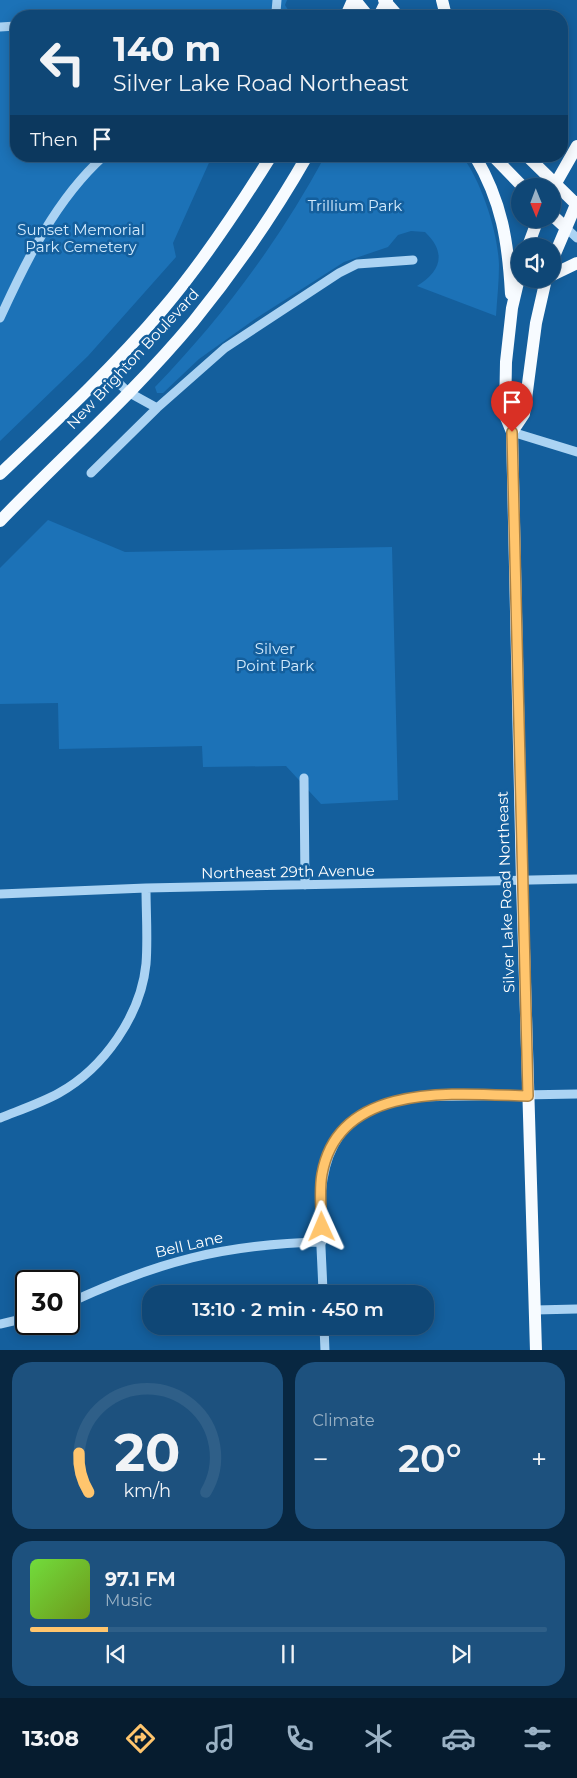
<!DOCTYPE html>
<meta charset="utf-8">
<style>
:root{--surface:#0f4776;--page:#1d517e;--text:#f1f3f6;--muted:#9bb2c5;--line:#2f5f88;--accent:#ffc56d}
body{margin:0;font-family:Montserrat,sans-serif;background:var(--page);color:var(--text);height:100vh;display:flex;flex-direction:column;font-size:19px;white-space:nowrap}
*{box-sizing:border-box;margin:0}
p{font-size:16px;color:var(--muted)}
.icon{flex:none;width:28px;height:28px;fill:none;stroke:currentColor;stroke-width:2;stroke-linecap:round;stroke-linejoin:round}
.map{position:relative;height:1350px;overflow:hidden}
.side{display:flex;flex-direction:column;gap:12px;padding:12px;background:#082741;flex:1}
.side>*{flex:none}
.hud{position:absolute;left:10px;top:10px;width:558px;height:152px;border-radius:20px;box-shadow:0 2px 12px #0003,0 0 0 1px var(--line);background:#0f4776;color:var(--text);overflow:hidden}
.needle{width:32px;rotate:179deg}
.buttons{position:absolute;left:511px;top:178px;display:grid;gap:10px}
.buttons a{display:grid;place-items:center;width:50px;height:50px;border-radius:50%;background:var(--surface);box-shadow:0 2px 12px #0003,0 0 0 1px var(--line);font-size:25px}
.speed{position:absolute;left:15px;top:1270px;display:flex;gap:10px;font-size:25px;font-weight:700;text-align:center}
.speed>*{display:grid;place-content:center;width:65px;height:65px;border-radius:50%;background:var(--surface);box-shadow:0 2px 12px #0003,0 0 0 1px var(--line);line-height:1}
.speed .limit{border:2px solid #111;border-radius:8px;background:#fff;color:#111}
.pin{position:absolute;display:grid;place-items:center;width:42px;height:42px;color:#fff;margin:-51px -21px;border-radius:50% 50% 50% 0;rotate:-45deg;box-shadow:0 0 5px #0007}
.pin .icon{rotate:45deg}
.me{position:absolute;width:55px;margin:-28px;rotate:359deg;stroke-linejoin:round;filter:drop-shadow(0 0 4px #0008)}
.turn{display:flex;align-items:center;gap:18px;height:105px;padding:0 20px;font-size:22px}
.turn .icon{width:65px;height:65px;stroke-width:2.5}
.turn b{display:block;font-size:35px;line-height:42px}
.then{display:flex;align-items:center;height:48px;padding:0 20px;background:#0003;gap:10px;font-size:19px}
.big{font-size:38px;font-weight:600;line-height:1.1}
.side .widget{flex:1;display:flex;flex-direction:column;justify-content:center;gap:8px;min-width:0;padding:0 18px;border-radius:20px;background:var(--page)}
.side .dial{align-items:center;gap:0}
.dial svg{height:130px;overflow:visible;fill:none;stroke:var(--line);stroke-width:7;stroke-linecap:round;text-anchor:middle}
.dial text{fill:var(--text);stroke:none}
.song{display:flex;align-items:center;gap:15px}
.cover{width:60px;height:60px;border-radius:8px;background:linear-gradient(135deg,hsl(100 70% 55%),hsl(80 70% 35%))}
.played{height:5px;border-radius:2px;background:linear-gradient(90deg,var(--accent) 15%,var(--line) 15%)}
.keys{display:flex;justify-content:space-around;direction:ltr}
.heat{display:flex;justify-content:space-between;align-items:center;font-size:28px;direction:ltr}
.side .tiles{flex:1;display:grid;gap:12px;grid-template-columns:1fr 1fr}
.widget:last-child{grid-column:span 2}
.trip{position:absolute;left:142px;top:1285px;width:292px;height:50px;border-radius:20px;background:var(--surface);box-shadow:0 2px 12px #0003,0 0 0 1px var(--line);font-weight:600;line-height:50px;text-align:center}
.tabs{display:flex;height:80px;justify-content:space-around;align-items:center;background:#061c2f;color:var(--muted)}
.tabs .icon{width:35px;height:35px}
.tabs .current{color:var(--accent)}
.tabs b{font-size:22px;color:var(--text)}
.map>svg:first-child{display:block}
.green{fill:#1c72b7}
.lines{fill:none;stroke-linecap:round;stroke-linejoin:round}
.minor{stroke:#abd3f3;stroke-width:9}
.major{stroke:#f7fbff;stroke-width:12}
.route-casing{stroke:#a68047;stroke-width:12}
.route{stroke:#ffc56d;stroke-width:9}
.labels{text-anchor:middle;stroke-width:5;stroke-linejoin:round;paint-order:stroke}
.park-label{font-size:15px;fill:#d3ebfd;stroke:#145f9d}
.street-label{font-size:15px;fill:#fff;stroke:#145f9d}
</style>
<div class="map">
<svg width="577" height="1351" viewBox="0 0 577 1351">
<rect width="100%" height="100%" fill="#145f9d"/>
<!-- green -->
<path class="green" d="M0 0H287L285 5 292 16H16V156H212L173 243 176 257 88 356 0 441Z
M325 156H462C482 182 498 233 499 265 499 282 497 299 496 316L417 286C441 271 447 253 425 232L411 231 398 235 388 247 344 262 255 319 199 359 163 393H157L155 387C222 318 279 241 325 156Z
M48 520 125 552 392 547 398 800 321 804 286 766 203 767 202 746 59 749 58 703 0 704V568Z"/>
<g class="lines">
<!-- minor -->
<path class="minor" d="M271 16 276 12 277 0
M0 27 16 26
M565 227 577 238
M0 318C26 261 56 199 104 156
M106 371 128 392 157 408
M512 432 577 452
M91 473 157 408 225 348 339 273 357 264 413 260
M304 778 305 885
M0 894 146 888 577 879
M0 1118C20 1110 41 1103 59 1093 104 1068 141 1015 146 964 148 939 146 913 146 888
M323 1294C321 1208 300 1114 413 1097L577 1094
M69 1303C157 1262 224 1244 322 1242
M535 1310 577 1309
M0 1324 26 1318
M324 1326 325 1351"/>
<!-- major -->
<path class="major" d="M355 0 368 16
M384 0 398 16
M442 0 446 16
M346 16 353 0
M379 16 387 0
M475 156C502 202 508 241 511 294
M493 156 522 186
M527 156 576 204
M552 190 577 146
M552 215 565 227
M528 246 538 219
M552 261 577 202
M520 274 512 308 506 362 505 415 512 432 522 881 536 1351
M552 275 577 263
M512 432 524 414 536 323 546 279
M0 474C56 421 113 368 163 309 203 262 238 209 271 156
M0 521C64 455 134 393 193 322 235 270 274 214 307 156"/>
</g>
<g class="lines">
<!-- route casing -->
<g class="route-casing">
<path id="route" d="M322 1227C321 1210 319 1190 322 1174 339 1080 458 1094 528 1096L512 432"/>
</g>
<!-- route -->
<use href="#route" class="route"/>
</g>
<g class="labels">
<!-- park labels -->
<g class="park-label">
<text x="355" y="211">Trillium Park</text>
<text x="81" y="235">Sunset Memorial<tspan x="81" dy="17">Park Cemetery</tspan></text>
<text x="275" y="654">Silver<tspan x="275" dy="17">Point Park</tspan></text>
</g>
<!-- street labels -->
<g class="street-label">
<text transform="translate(133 359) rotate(-47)" y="5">New Brighton Boulevard</text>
<text transform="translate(288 872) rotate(-1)" y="5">Northeast 29th Avenue</text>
<text transform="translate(506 892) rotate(-92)" y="5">Silver Lake Road Northeast</text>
<text transform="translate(189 1245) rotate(-13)" y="5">Bell Lane</text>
</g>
</g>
</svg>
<div class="buttons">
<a><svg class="needle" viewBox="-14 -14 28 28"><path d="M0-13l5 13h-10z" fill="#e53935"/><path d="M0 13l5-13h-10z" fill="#9bb2c5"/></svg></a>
<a><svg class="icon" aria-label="sound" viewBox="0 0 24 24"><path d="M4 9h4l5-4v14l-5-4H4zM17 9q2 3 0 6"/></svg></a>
</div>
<div class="speed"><div class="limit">30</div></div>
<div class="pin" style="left:512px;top:432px;background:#d93025"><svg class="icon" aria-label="arrive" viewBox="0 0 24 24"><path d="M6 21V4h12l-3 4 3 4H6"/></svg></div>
<svg class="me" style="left:322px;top:1227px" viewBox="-20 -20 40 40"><path d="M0-17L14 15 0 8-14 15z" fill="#ffc56d" stroke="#fff" stroke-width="4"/></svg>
<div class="trip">13:10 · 2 min · 450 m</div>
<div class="hud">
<div class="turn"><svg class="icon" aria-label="left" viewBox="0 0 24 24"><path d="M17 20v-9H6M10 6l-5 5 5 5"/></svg><div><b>140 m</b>Silver Lake Road Northeast</div></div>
<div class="then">Then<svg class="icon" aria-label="arrive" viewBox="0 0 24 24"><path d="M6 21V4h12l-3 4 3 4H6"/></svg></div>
</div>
</div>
<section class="side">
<div class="tiles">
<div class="widget dial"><svg viewBox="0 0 100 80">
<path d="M14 69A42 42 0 1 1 86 69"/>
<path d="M14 69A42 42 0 0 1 8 45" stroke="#ffc56d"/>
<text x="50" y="56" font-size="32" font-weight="700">20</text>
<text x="50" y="72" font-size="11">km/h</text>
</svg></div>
<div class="widget"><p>Climate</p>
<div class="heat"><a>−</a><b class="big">20°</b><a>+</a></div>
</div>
<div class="widget">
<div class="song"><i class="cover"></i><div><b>97.1 FM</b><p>Music</p></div></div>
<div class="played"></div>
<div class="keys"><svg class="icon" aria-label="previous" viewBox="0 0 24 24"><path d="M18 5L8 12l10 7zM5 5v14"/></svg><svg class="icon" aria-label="pause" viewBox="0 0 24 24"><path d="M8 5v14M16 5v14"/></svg><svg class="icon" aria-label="next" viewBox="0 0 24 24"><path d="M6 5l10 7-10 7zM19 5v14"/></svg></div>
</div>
</div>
</section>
<nav class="tabs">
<b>13:08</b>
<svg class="icon current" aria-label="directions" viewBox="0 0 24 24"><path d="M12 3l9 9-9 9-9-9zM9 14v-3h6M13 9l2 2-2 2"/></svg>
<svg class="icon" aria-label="music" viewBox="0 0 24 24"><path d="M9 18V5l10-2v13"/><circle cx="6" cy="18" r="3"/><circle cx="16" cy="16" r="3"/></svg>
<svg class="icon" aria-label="phone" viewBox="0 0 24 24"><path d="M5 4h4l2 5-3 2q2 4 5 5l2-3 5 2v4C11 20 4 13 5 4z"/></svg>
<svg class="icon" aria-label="climate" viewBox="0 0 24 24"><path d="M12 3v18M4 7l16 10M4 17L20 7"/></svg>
<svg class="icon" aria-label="car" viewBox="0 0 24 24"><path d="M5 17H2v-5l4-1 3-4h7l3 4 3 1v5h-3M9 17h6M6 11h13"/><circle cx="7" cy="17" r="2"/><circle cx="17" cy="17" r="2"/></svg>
<svg class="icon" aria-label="filters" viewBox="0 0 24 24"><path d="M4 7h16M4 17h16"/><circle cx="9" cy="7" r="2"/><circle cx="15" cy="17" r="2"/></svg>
</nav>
